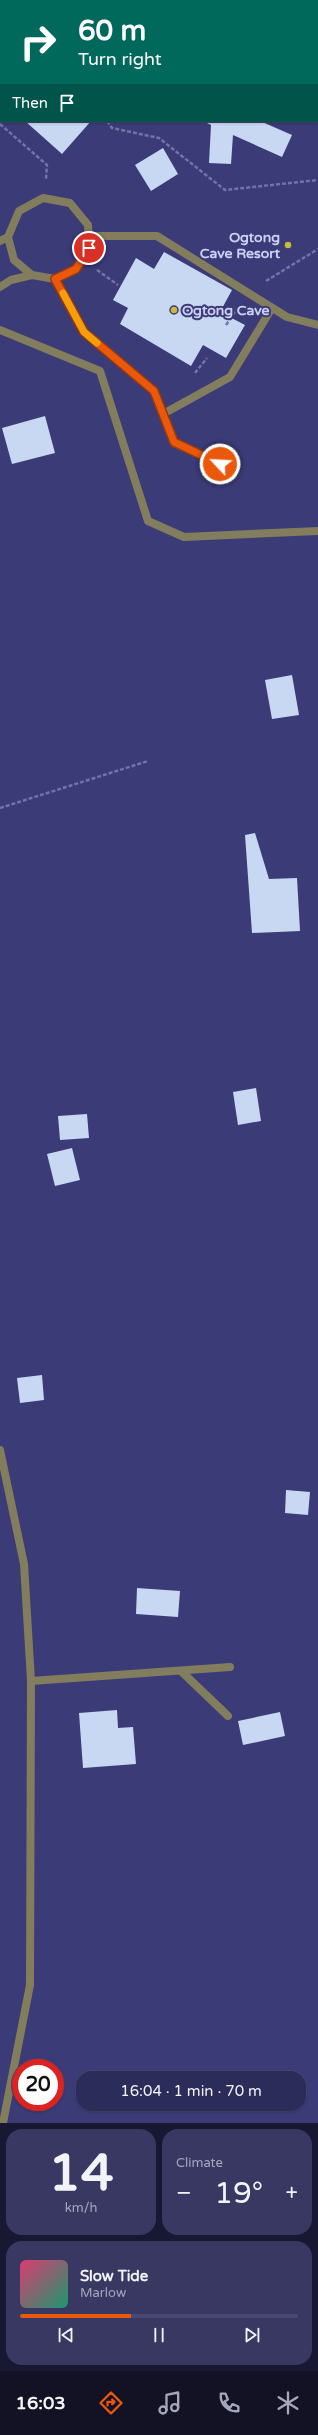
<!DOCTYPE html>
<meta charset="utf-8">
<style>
:root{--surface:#2c2c5a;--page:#383863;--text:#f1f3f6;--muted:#a6a7bb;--line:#484870;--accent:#ea580c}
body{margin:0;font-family:"Varela Round",sans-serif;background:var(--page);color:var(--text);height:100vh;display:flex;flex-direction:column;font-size:15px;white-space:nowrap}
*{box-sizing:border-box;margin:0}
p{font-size:13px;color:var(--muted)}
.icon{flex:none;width:22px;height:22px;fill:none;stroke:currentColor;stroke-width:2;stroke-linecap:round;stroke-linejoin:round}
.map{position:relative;height:2123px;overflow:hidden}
.sheet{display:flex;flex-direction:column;gap:6px;padding:6px;background:#181832;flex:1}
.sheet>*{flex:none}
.banner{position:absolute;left:0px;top:0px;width:318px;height:122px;box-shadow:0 1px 3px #0004,0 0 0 1px var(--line);background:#00695c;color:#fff;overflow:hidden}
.speed{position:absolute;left:12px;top:2059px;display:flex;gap:8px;font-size:20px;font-weight:700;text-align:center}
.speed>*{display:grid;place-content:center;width:52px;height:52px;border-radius:50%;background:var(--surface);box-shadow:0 1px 3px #0004,0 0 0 1px var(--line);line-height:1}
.speed .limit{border:6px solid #d22;background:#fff;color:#111}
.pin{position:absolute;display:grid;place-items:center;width:34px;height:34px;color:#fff;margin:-17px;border:2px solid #fff;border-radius:50%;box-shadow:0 1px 4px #0007}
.me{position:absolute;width:44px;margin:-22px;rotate:295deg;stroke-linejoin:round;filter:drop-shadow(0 0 3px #0008)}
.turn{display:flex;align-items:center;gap:14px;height:84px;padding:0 12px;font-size:18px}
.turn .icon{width:52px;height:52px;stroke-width:2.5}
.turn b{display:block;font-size:28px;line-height:34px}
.then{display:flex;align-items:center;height:38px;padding:0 12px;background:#0003;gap:8px;font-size:15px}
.big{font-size:30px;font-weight:600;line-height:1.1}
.sheet .widget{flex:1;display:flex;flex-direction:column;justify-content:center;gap:6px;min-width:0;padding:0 14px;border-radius:16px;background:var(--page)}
.sheet .dial{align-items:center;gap:0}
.dial b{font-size:52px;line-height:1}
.song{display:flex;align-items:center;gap:12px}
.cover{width:48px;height:48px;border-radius:6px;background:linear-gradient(135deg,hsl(340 70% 55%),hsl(160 70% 35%))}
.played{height:4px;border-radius:2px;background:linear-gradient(90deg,var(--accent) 40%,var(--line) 40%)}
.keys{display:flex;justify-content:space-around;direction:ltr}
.heat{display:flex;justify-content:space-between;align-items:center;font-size:22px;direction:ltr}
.sheet .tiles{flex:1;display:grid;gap:6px;grid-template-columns:1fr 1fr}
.widget:last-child{grid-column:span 2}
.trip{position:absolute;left:76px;top:2071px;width:230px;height:40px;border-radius:16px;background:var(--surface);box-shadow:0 1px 3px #0004,0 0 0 1px var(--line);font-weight:600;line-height:40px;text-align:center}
.tab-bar{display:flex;height:64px;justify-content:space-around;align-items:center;background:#121224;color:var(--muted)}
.tab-bar .icon{width:28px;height:28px}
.tab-bar .on{color:var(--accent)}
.tab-bar b{font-size:18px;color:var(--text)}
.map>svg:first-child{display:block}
.building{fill:#c8d8f3}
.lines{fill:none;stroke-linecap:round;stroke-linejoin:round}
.path{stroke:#7273a7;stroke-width:2.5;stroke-dasharray:4 2;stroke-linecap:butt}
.service{stroke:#827d5d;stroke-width:8}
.minor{stroke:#827d5d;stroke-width:8}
.tertiary{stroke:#827d5d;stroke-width:8}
.route-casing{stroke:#983908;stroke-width:10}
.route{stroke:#ea580c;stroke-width:7}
.slow{stroke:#f59e0b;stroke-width:7}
.poi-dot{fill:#ccb938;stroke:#3b3b78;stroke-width:1.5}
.labels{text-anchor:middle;stroke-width:4;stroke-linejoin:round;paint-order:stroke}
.poi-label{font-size:14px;font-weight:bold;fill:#cdd0f5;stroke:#3b3b78;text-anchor:end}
</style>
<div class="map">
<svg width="318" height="2123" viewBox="0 0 318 2123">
<rect width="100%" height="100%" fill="#3b3b78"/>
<!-- building -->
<path class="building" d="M25 121H91L62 154Z
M203 121H260L292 135 282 157 233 135 231 164 209 163 211 125Z
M163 148 178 174 151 191 135 165Z
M164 252 232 290 220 312 245 325 226 358 203 345 191 366 120 324 128 308 113 300 136 258 154 269Z
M45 416 55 453 12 464 2 428Z
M292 675 299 715 272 719 265 680Z
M255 833 269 879 297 878 300 931 252 933 245 835Z
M256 1088 261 1121 238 1125 233 1092Z
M87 1114 89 1138 60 1140 58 1116Z
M72 1148 80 1180 55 1186 47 1154Z
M42 1375 44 1400 20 1403 17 1378Z
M286 1490 310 1492 308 1515 285 1513Z
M137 1588 180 1591 178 1617 136 1614Z
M117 1710 118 1728 133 1727 136 1764 83 1768 79 1713Z
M280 1712 285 1736 243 1745 238 1721Z"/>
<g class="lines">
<!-- path -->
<path class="path" d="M211 0 212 1
M0 47H1
M317 75H318
M107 121 112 128 159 138 225 190 318 180
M0 124 47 165 46 179
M97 270 118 285
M266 281 318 249
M226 325 237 309
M195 373 207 358
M0 808 148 761"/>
<!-- service -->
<path class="service" d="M43 198 70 203 88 225 89 248 76 269 55 279 32 275 14 260 8 237 19 211Z
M88 236H157L287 317 318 325
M0 241 8 237
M55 279 84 332 154 391 174 443 220 464
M0 287 11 280 32 275
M163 414 230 377 272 308"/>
<!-- minor -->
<path class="minor" d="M0 1450 24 1564 31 1681 30 1985 3 2123
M181 1671 228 1716
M31 1681 230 1667"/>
<!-- tertiary -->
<path class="tertiary" d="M0 330 100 371 148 521 184 537 318 531"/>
</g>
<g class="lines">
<!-- route casing -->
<g class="route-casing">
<path id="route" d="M89 248 76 269 55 279 84 332 154 391 174 442 220 464"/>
</g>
<!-- route -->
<use href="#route" class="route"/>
<!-- slow -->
<path class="slow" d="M63 293 84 332 97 343"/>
</g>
<!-- markers -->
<g class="poi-dot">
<circle cx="288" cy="245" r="4"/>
<circle cx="174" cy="310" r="4"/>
</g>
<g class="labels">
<!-- poi labels -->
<g class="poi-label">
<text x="280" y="242">Ogtong<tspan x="280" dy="16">Cave Resort</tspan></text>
<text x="182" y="315" text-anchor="start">Ogtong Cave</text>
</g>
</g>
</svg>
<div class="speed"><div class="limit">20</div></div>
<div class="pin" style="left:89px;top:248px;background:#d93025"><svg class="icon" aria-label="arrive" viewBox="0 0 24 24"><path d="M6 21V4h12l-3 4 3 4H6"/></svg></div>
<svg class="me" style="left:220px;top:464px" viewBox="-20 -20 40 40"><circle r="17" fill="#ea580c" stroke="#fff" stroke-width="3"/><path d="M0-11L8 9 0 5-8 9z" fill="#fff"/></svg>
<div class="trip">16:04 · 1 min · 70 m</div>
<div class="banner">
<div class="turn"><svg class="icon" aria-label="right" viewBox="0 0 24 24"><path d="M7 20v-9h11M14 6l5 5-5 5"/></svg><div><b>60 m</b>Turn right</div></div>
<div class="then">Then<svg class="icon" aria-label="arrive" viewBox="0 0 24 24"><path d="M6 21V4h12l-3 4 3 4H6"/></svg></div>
</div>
</div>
<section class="sheet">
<div class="tiles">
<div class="widget dial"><b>14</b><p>km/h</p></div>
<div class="widget"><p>Climate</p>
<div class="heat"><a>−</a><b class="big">19°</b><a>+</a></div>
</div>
<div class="widget">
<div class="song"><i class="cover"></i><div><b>Slow Tide</b><p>Marlow</p></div></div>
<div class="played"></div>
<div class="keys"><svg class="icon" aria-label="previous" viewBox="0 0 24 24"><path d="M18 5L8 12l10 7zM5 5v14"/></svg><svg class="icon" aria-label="pause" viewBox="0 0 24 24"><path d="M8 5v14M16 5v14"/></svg><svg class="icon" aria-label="next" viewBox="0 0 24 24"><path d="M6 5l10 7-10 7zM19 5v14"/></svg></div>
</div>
</div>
</section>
<nav class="tab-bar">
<b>16:03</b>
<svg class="icon on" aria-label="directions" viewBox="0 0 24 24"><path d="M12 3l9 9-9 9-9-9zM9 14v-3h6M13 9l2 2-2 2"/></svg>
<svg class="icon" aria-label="music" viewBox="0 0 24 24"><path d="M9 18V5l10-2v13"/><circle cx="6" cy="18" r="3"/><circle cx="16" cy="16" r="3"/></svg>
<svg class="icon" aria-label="phone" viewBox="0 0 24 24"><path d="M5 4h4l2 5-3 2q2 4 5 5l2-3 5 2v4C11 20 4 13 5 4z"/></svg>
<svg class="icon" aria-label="climate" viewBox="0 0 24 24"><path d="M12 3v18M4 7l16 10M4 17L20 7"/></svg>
</nav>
